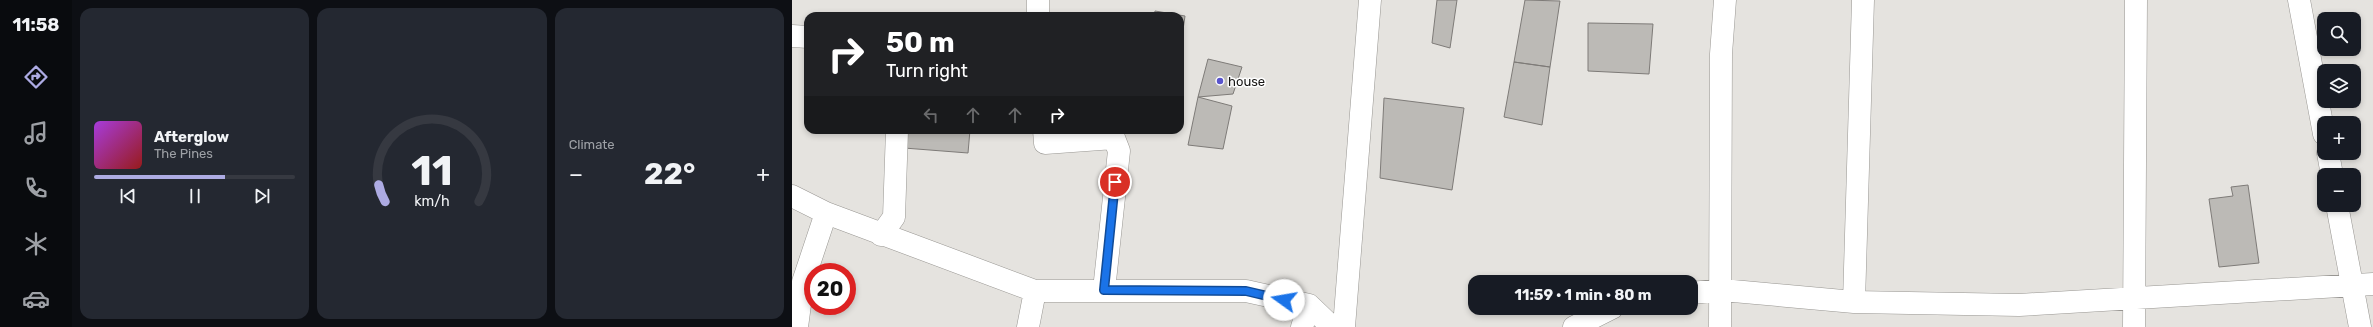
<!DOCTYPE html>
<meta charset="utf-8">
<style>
:root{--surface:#171b24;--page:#242831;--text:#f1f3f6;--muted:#9ea1a6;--line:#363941;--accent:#adabe3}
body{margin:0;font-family:Rubik,sans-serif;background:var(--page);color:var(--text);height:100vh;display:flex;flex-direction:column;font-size:15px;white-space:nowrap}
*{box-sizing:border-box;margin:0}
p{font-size:13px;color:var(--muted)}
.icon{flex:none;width:22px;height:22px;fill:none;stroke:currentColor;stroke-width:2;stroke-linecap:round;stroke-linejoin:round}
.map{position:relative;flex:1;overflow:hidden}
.drawer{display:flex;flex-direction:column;gap:8px;padding:8px;background:#0d0f14;width:720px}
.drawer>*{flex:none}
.hud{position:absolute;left:12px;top:12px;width:380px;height:122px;border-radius:12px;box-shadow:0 2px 6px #0003;background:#202124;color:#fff;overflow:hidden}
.controls{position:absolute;left:1525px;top:12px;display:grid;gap:8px}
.controls a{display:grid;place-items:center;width:44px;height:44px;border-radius:8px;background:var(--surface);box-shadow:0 2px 6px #0003;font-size:20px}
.speed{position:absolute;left:12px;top:263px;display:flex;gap:8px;font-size:20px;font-weight:700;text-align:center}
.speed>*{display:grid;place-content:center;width:52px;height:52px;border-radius:50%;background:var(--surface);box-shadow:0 2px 6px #0003;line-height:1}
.speed .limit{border:6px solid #d22;background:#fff;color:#111}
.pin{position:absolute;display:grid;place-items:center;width:34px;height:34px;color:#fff;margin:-17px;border:2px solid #fff;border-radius:50%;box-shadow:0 1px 4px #0007}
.me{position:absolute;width:44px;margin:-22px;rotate:283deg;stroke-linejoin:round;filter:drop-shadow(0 0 3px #0008)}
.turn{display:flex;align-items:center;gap:14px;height:84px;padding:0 16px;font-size:18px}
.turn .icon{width:52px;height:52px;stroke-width:2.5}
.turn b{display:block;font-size:28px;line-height:34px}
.lanes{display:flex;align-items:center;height:38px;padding:0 16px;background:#0003;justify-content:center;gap:20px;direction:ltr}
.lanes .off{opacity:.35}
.big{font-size:30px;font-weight:700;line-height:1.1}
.drawer .card{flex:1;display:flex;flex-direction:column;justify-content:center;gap:6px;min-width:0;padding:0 14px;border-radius:12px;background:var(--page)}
.drawer .dial{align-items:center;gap:0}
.dial svg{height:104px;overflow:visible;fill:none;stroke:var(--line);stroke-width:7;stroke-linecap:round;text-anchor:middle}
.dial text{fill:var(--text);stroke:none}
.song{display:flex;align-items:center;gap:12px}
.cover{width:48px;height:48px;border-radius:6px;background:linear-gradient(135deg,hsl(280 70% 55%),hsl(0 70% 35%))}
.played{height:4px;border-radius:2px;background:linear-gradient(90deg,var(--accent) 65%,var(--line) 65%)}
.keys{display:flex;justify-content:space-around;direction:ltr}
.heat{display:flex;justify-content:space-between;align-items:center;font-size:22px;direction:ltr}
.drawer .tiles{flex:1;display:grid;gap:8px;grid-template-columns:repeat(3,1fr)}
.trip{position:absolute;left:676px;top:275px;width:230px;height:40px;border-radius:12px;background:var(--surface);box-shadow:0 2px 6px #0003;font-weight:700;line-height:40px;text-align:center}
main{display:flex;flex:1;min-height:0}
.tab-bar{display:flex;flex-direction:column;width:72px;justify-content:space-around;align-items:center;background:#090b0e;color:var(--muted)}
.tab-bar .icon{width:28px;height:28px}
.tab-bar .selected{color:var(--accent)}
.tab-bar b{font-size:18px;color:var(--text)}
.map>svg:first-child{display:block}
.building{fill:#bcbab6;stroke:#7e7b78}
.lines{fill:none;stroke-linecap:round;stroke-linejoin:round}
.minor-casing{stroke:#989692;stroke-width:23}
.minor{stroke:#fff;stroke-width:22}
.route-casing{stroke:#114b97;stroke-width:10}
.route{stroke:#1a73e8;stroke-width:7}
.poi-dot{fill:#5954cc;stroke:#fff;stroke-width:1.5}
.labels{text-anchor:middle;stroke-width:3;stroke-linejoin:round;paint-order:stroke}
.poi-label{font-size:13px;fill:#171614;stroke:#fff;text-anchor:start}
</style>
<main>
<nav class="tab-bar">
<b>11:58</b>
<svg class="icon selected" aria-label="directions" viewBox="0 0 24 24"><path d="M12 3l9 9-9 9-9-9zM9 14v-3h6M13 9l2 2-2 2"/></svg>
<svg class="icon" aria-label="music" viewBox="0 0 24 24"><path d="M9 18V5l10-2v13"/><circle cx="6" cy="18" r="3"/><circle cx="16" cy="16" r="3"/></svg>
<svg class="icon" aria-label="phone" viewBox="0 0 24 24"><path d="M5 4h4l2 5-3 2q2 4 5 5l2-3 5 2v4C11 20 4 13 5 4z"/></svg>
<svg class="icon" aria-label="climate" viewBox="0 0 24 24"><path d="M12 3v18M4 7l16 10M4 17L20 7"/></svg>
<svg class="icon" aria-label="car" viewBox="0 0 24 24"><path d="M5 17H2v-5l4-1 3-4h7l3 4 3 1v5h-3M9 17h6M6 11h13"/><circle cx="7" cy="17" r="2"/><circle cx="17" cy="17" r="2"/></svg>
</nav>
<section class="drawer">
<div class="tiles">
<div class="card">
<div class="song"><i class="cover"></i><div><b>Afterglow</b><p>The Pines</p></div></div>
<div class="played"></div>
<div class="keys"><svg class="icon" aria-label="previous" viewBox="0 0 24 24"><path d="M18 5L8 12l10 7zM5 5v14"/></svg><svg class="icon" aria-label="pause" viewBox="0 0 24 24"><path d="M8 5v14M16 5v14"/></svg><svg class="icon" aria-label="next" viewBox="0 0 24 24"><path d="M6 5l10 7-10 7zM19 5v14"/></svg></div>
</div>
<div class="card dial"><svg viewBox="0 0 100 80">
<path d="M14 69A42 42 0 1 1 86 69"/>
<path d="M14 69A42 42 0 0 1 9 56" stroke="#adabe3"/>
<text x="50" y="56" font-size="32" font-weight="700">11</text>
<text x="50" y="72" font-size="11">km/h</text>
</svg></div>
<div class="card"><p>Climate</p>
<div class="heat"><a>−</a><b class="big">22°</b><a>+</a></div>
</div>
</div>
</section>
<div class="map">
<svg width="1581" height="327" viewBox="0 0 1581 327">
<rect width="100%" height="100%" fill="#e5e3df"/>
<!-- building -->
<path class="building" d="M645 0H665L658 48 640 43Z
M733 0 768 1 758 67 722 62Z
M363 11 393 16 388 50V16H362Z
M796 23 861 24 857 74 796 71Z
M416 59 450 67 441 94 406 97Z
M722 62 758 67 750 125 712 117Z
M406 97 440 106 431 149 396 145Z
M592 98 672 108 660 190 588 178Z
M112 130H178L176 153 112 148Z
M1456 185 1467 263 1427 267 1417 199 1441 196 1439 187Z"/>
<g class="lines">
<!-- minor casing -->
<g class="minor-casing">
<path id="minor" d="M1507 0 1532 134
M246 16V0
M0 36 16 37
M252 130 253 143 322 138 327 151 312 290
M1536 153 1540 175
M0 196 34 213 243 291H454L517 305 540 327
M1545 205 1568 327
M89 235 102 217 105 130
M899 293 930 290 1062 302 1227 305 1581 284
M1062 302 1071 0
M5 327 11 282 34 213
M236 327 243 291
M510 327 517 305
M552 327 578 0
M782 327 820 308
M928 327 929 54 933 0
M1342 327 1344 0"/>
</g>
<!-- minor -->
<use href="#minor" class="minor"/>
</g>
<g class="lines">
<!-- route casing -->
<g class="route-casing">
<path id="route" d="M323 182 312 290 454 291 492 300"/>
</g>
<!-- route -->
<use href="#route" class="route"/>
</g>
<!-- markers -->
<circle class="poi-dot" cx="428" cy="81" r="4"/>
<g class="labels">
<!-- poi labels -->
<g class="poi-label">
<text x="436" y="86">house</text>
</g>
</g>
</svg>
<div class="controls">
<a><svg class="icon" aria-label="search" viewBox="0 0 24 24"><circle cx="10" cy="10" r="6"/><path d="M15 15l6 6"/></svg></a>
<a><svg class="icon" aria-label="layers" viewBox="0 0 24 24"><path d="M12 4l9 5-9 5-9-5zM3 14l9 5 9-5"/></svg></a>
<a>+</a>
<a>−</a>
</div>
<div class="speed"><div class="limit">20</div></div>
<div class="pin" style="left:323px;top:182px;background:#d93025"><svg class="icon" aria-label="arrive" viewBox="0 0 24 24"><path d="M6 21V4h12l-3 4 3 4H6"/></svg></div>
<svg class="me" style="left:492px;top:300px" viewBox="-20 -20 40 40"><circle r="19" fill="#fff"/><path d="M0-13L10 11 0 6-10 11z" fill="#1a73e8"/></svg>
<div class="trip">11:59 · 1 min · 80 m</div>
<div class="hud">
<div class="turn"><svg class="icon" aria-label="right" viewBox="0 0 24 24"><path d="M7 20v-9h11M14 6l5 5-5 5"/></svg><div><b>50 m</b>Turn right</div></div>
<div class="lanes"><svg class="icon off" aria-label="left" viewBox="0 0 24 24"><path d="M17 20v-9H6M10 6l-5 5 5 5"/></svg><svg class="icon off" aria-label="ahead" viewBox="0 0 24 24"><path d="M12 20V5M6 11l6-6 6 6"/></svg><svg class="icon off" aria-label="ahead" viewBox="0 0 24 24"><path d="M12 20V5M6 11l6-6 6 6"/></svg><svg class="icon" aria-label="right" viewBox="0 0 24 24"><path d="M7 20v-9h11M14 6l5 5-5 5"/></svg></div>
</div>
</div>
</main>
